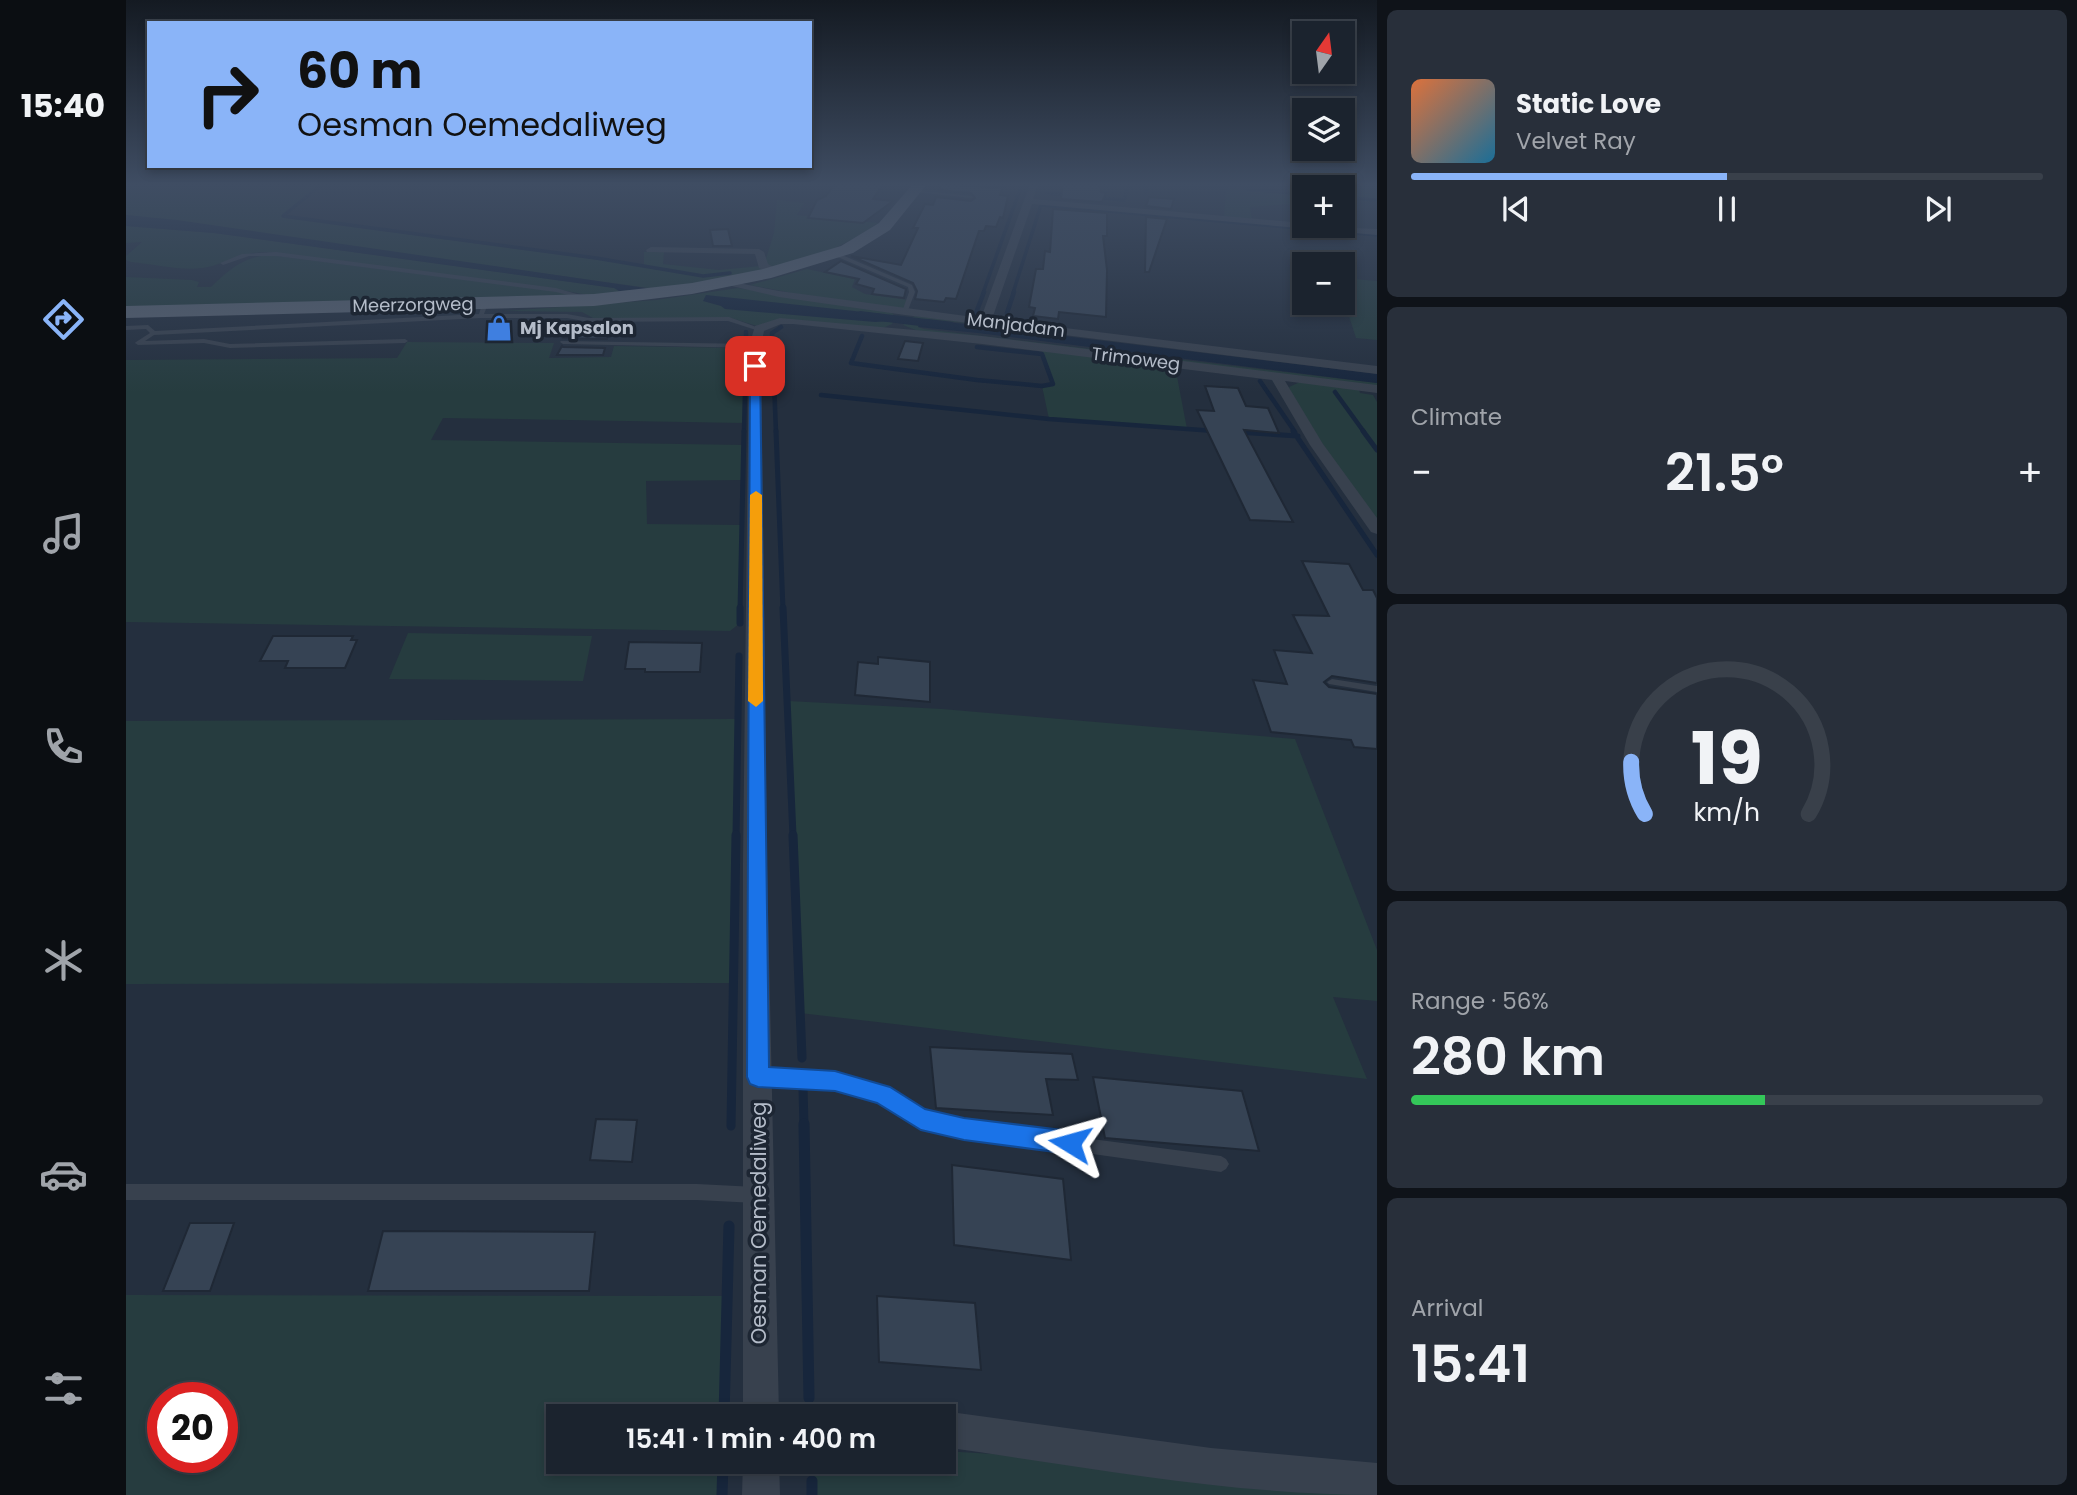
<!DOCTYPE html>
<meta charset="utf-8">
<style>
:root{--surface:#1b232e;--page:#282f3a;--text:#f1f3f6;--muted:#a0a4aa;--line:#39404a;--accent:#8ab4f8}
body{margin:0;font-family:Poppins,sans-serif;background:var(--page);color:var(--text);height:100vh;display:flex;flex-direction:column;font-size:26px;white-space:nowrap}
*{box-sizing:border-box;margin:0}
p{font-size:23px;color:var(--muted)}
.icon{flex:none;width:38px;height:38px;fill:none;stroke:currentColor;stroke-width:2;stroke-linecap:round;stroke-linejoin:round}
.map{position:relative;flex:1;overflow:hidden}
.sheet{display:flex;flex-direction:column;gap:10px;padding:10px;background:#0f1319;width:700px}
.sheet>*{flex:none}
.guide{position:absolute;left:21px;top:21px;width:665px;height:147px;border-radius:0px;box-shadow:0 4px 10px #0003,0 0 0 2px var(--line);background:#8ab4f8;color:#111;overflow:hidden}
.needle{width:46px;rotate:14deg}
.controls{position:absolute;left:1166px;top:21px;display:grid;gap:14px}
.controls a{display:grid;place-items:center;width:63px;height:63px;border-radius:0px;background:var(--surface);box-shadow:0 4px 10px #0003,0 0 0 2px var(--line);font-size:35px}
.speed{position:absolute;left:21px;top:1382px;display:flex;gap:14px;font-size:35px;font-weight:700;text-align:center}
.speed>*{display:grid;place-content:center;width:91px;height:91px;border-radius:50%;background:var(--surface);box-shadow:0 4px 10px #0003,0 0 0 2px var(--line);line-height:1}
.speed .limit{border:10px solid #d22;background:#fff;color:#111}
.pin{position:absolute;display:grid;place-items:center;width:60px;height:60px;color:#fff;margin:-30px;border-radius:14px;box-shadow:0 4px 10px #0006}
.me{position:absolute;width:77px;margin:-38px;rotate:278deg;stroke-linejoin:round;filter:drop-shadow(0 0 5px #0008)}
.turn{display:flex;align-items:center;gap:24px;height:147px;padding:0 35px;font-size:32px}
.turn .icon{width:91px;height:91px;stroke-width:2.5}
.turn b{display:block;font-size:49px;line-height:60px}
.big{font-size:52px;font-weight:600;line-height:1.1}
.sheet .card{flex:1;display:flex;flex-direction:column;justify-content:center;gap:10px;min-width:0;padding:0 24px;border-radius:10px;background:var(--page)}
.sheet .dial{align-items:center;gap:0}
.dial svg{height:182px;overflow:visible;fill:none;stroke:var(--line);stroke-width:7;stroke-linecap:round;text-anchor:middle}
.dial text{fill:var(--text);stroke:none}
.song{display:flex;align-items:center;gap:21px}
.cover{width:84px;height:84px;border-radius:10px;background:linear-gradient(135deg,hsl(20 70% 55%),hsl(200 70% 35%))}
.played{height:7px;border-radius:4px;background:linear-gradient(90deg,var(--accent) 50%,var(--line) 50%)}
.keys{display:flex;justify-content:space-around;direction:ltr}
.heat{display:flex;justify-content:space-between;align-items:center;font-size:38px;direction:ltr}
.charge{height:10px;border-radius:5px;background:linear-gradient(90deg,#34c759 56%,var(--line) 0)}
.trip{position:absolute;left:420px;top:1404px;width:410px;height:70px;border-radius:0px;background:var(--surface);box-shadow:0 4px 10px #0003,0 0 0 2px var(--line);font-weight:600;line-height:70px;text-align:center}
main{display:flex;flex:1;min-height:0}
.dock{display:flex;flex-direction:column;width:126px;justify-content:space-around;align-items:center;background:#0b0e12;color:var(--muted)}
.dock .icon{width:49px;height:49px}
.dock .current{color:var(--accent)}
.dock b{font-size:32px;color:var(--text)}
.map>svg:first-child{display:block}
.green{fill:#263c3f;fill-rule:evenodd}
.water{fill:#17263c}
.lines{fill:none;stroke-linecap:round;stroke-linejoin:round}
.stream-far5{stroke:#17263c;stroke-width:3.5}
.stream-far4{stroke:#17263c;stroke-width:4.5}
.stream-far3{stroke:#17263c;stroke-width:5}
.stream-far2{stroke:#17263c;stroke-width:7}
.stream-far1{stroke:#17263c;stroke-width:9}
.stream{stroke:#17263c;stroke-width:11}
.canal{fill:#17263c;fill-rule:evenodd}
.building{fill:#364354;stroke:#1f2835;stroke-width:2}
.lane{fill:#38414e;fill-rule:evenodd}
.street{fill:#38414e;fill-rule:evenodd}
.primary{fill:#56606e;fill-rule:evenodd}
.route{fill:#1a73e8;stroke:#114b97;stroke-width:2}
.slow{fill:#f59e0b}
.labels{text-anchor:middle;stroke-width:7;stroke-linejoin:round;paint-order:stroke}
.far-street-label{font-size:18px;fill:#b4bcc9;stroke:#1d2633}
.far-poi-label{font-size:18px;font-weight:bold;fill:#b4bcc9;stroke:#1d2633;text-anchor:start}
.street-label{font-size:21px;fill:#b4bcc9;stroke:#1d2633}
</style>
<main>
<nav class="dock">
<b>15:40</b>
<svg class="icon current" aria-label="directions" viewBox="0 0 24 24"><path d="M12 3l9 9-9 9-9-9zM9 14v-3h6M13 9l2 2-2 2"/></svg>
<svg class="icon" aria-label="music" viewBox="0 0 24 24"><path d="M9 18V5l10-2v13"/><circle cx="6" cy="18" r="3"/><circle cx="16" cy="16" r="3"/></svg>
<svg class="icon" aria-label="phone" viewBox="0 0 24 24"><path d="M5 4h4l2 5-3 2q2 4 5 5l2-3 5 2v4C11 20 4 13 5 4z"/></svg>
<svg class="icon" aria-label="climate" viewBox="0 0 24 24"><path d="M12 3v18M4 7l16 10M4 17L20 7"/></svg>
<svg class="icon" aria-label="car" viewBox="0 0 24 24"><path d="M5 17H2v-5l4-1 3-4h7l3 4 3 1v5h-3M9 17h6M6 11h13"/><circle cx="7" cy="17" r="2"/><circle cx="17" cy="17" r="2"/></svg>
<svg class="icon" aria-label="filters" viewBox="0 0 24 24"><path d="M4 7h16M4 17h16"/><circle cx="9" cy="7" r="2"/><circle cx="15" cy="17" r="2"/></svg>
</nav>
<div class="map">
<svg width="1251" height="1495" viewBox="0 0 1251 1495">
<rect width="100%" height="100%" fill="#242f3e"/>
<!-- green -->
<path class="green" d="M0 184H196L161 211 157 215 159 218 518 266V252H538L537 264 593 270 635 266 639 269 586 282 467 296 430 289 139 252C115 252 98 265 76 268 56 271 26 264 5 262L0 260V256L16 242 0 243V226L88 233 489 288H522L0 215Z
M1058 184H1100L1101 188 1164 193 1161 184H1251V200L1216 197V187H1178V203L1124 207 1126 220 1098 218 1100 188Z
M651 200 678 203 671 215 752 223C722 244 680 265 643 267L639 262 648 233Z
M143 255 431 291 445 295 0 310V277L66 280 73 282 71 287H85C103 270 117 257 143 255Z
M681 269 729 279 726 287 739 294 782 300 779 309 671 294 624 285Z
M1216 278 1251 281V340L1230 338 1216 294Z
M612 288 765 312 770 317 766 324 757 328 666 320 631 326 605 318 479 319 467 318 456 312 377 311 530 300Z
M789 316 894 329 802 319 792 327 798 329 1251 383V386L792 331 777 325 781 320Z
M281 342 428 343 423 358 485 357 488 346 620 348 618 423 317 418 305 440 618 445 617 480 520 481 521 524 616 525 614 623 604 631 0 622V360L271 358Z
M916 350 1049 366 1061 429 923 419 916 386 927 384Z
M1174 382 1233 390 1234 393 1247 395 1251 402V520L1201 451 1165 393 1163 387Z
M282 633 466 636 457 681 263 679Z
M662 701 816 709 1169 739 1251 950V1001L1207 997 1241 1079 674 1013Z
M612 719 607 983 0 984V721Z
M0 1295 601 1296 598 1416H432V1461H597L596 1495H0ZM37 1398H96V1458H37Z
M817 1451 1251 1477V1495H686L685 1461H817Z"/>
<!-- water -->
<path class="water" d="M0 215 51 220 526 289 493 291 488 288 88 233 0 226Z
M580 295 756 314 767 317 765 321 749 322 599 309 595 306 577 301Z
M797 319 1251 374V383L852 333 792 327Z"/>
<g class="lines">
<!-- stream-far5 -->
<path class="stream-far5" d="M196 184 157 216 470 258 577 276 604 273
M1018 184 1020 192
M1058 184 1101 188 1100 184
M1120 184 1121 189 1178 194
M921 193 942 195
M968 197 998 200 1003 184
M1216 197 1249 200
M857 293 896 184
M887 293 915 205 1251 235"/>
<!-- stream-far4 -->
<path class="stream-far4" d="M850 313 858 292
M881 313 888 292
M620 332V341
M736 336 725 363 851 380 916 386 927 384 916 354 851 347
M1134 381 1169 432
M1209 392 1238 432
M695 395 923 419 1089 431
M618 432 620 351
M650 432 646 333 655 327
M1111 432H1116"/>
<!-- stream-far3 -->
<path class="stream-far3" d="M650 431 657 610
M1083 431H1089
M1167 431 1251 555
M1237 431 1251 450
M1111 432 1172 436
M614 610 618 431"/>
<!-- stream-far2 -->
<path class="stream-far2" d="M657 608 667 836
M614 623V608
M610 836 613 656"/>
<!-- stream-far1 -->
<path class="stream-far1" d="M667 835 676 1058
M677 1088 678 1126
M605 1126 610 835"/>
<!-- stream -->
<path class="stream" d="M678 1124 683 1398
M598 1416 603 1226
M686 1481V1495
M596 1495 597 1461"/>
<!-- canal -->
<path class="canal" d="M734 311 826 322 833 326 826 330 729 318 727 315Z"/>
</g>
<!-- building -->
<path class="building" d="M709 184H757L747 199 767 201 737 223 682 218 691 200 700 196Z
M815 184 876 188 874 195 882 196 877 218 874 217 870 227 860 226 858 231H853L830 299 820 298 818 302 789 299 791 291 787 283 725 256 775 265 792 228H787L799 204 807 205 810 197 845 201 849 198 845 193 813 190Z
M937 184H974L975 192 980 193 976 202 935 199Z
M1023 197 1048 199 1045 209 1020 206Z
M927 209 981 213V236H977L981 270 980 317 933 312 932 319 907 316 909 308 903 307 910 269H917L919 251 924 252Z
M1020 217 1041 219 1023 272H1019Z
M602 229 606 246H587L584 230Z
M715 261 780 289 778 298 746 294 748 289 730 284 733 279 699 272Z
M442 325H485L481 339 437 338Z
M779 341 797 343 792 361 772 359Z
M436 346 437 347 479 348 477 355H431Z
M1079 386 1112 388 1120 406 1142 408 1153 433 1118 430 1167 522 1124 520 1071 410 1088 411Z
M1176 561 1223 564 1237 590H1247L1251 598V683L1206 676 1198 682 1203 687 1251 694V749L1228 747 1225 740 1145 732 1127 680 1161 684 1148 650 1186 653 1167 615 1203 616Z
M147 636H227L225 640H231L219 668H159L162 661H134Z
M503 642 576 643 574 672H519V669H499Z
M752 657 804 662V702L729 695 732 662 752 664Z
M804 1047 946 1054 952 1080 920 1079 927 1115 810 1108Z
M967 1077 1116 1091 1133 1151 979 1138Z
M470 1119 511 1120 506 1162 464 1160Z
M826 1165 937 1179 945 1260 828 1245Z
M64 1223H108L84 1291H37Z
M257 1231 469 1232 463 1291H242Z
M751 1296 849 1303 855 1370 753 1362Z"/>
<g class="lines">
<!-- lane -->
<path class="lane" d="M787 190 845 196 847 197 845 198 789 192Z
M150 252 430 288 468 299 465 301 430 292 150 256H123L97 265 94 263 116 254Z
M709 252 786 285 789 292 781 313 776 312 783 292 782 287 707 255Z
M359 302 362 304 358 314H441L463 318 603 317 636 329 633 331 602 321 463 322 441 318H355L28 335 19 341 78 339 104 344 279 339 282 341 279 343 104 348 78 343 12 345 9 343 10 342 24 333 20 329 0 330V326L22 325 29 331 353 314 356 304Z
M435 341 629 344 632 346 629 348 437 344 434 342Z
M1206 679 1251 686V692L1203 684 1201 682Z
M632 1070 709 1074 761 1089 798 1112 838 1122 1095 1156 1100 1159 1103 1164 1100 1169 1095 1172 838 1136 795 1126 753 1100 709 1088 632 1084 627 1082 625 1077 627 1072Z
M0 1184H571L630 1187 635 1190 638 1195 635 1200 630 1203 571 1200H0Z"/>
<!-- street -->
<path class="street" d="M904 184H912L907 199 1178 223V226L1251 229V235L906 204 866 319 1251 366V374L779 315 653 297 597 284 602 281 653 291 855 318Z
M525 247 633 249 638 252 642 264 655 272 650 275 633 268 629 254 521 252 520 250Z
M654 318 856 336 1251 385V393L1159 381 1197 444 1251 518V534L1245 532 1184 445 1146 380 856 344 667 324H655L638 331 635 346 641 863 653 1416H617V863L623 346 629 326Z
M817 1411 1085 1448 1251 1463V1495C1106 1495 961 1467 817 1447V1416H806Z
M617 1461H653L654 1495H616Z"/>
<!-- primary -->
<path class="primary" d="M787 184H801L764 230 727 253 645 278 566 294 468 306 0 318V306L468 294 566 283 637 269 715 246 753 223Z"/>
</g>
<!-- sky -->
<linearGradient id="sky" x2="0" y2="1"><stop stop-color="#141a22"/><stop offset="0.47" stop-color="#3f4d63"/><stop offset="1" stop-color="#3f4d63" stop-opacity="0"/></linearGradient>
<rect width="1251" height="393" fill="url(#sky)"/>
<!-- route -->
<path class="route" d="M629 363 634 366 643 1067 709 1071 764 1087 799 1109 838 1118 944 1131 952 1135 955 1143 952 1151 944 1154 838 1140 795 1130 751 1103 709 1091 632 1087 624 1084 621 1077 624 366Z"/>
<!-- slow -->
<path class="slow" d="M630 491 636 495 637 701 630 707 622 701 624 495Z"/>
<!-- icons -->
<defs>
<g id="shop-bare" transform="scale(2.1)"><path d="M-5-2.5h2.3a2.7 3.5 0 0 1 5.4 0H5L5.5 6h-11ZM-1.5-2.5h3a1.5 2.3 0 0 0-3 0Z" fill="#3f7fe0" stroke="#1d2633" stroke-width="2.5" paint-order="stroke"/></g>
</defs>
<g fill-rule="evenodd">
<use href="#shop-bare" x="373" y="328"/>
</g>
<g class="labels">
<!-- far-street labels -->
<g class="far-street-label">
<text transform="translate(287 305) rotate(-1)" y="6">Meerzorgweg</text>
<text transform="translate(890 325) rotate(7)" y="6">Manjadam</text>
<text transform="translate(1010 359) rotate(7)" y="6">Trimoweg</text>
</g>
<!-- far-poi labels -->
<g class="far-poi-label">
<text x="394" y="334">Mj Kapsalon</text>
</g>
<!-- street labels -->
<g class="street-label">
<text transform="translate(633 1223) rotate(-90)" y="7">Oesman Oemedaliweg</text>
</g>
</g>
</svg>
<div class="controls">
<a><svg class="needle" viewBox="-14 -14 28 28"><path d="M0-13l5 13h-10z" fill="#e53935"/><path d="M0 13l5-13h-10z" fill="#a0a4aa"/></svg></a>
<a><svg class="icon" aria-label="layers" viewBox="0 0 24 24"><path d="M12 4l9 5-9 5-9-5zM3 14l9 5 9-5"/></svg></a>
<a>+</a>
<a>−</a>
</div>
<div class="speed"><div class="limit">20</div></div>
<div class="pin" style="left:629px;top:366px;background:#d93025"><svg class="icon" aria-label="arrive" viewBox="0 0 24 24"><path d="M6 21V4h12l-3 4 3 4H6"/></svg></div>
<svg class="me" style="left:944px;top:1143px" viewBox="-20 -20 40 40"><path d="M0-17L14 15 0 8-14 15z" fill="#1a73e8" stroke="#fff" stroke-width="4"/></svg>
<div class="trip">15:41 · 1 min · 400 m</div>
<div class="guide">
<div class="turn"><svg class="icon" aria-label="right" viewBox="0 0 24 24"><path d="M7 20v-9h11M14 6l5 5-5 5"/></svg><div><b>60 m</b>Oesman Oemedaliweg</div></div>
</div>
</div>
<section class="sheet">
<div class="card">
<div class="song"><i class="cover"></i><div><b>Static Love</b><p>Velvet Ray</p></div></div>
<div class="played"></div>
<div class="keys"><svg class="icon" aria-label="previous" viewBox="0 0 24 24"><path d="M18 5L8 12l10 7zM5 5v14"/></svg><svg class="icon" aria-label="pause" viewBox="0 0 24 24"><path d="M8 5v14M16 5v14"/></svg><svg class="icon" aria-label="next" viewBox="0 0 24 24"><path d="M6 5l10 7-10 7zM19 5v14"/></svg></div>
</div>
<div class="card"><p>Climate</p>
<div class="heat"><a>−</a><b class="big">21.5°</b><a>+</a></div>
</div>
<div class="card dial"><svg viewBox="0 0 100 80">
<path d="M14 69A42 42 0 1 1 86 69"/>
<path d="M14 69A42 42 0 0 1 8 46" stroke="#8ab4f8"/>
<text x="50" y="56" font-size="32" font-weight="700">19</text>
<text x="50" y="72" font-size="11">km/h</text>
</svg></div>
<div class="card"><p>Range · 56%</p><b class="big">280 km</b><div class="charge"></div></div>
<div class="card"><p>Arrival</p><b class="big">15:41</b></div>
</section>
</main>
